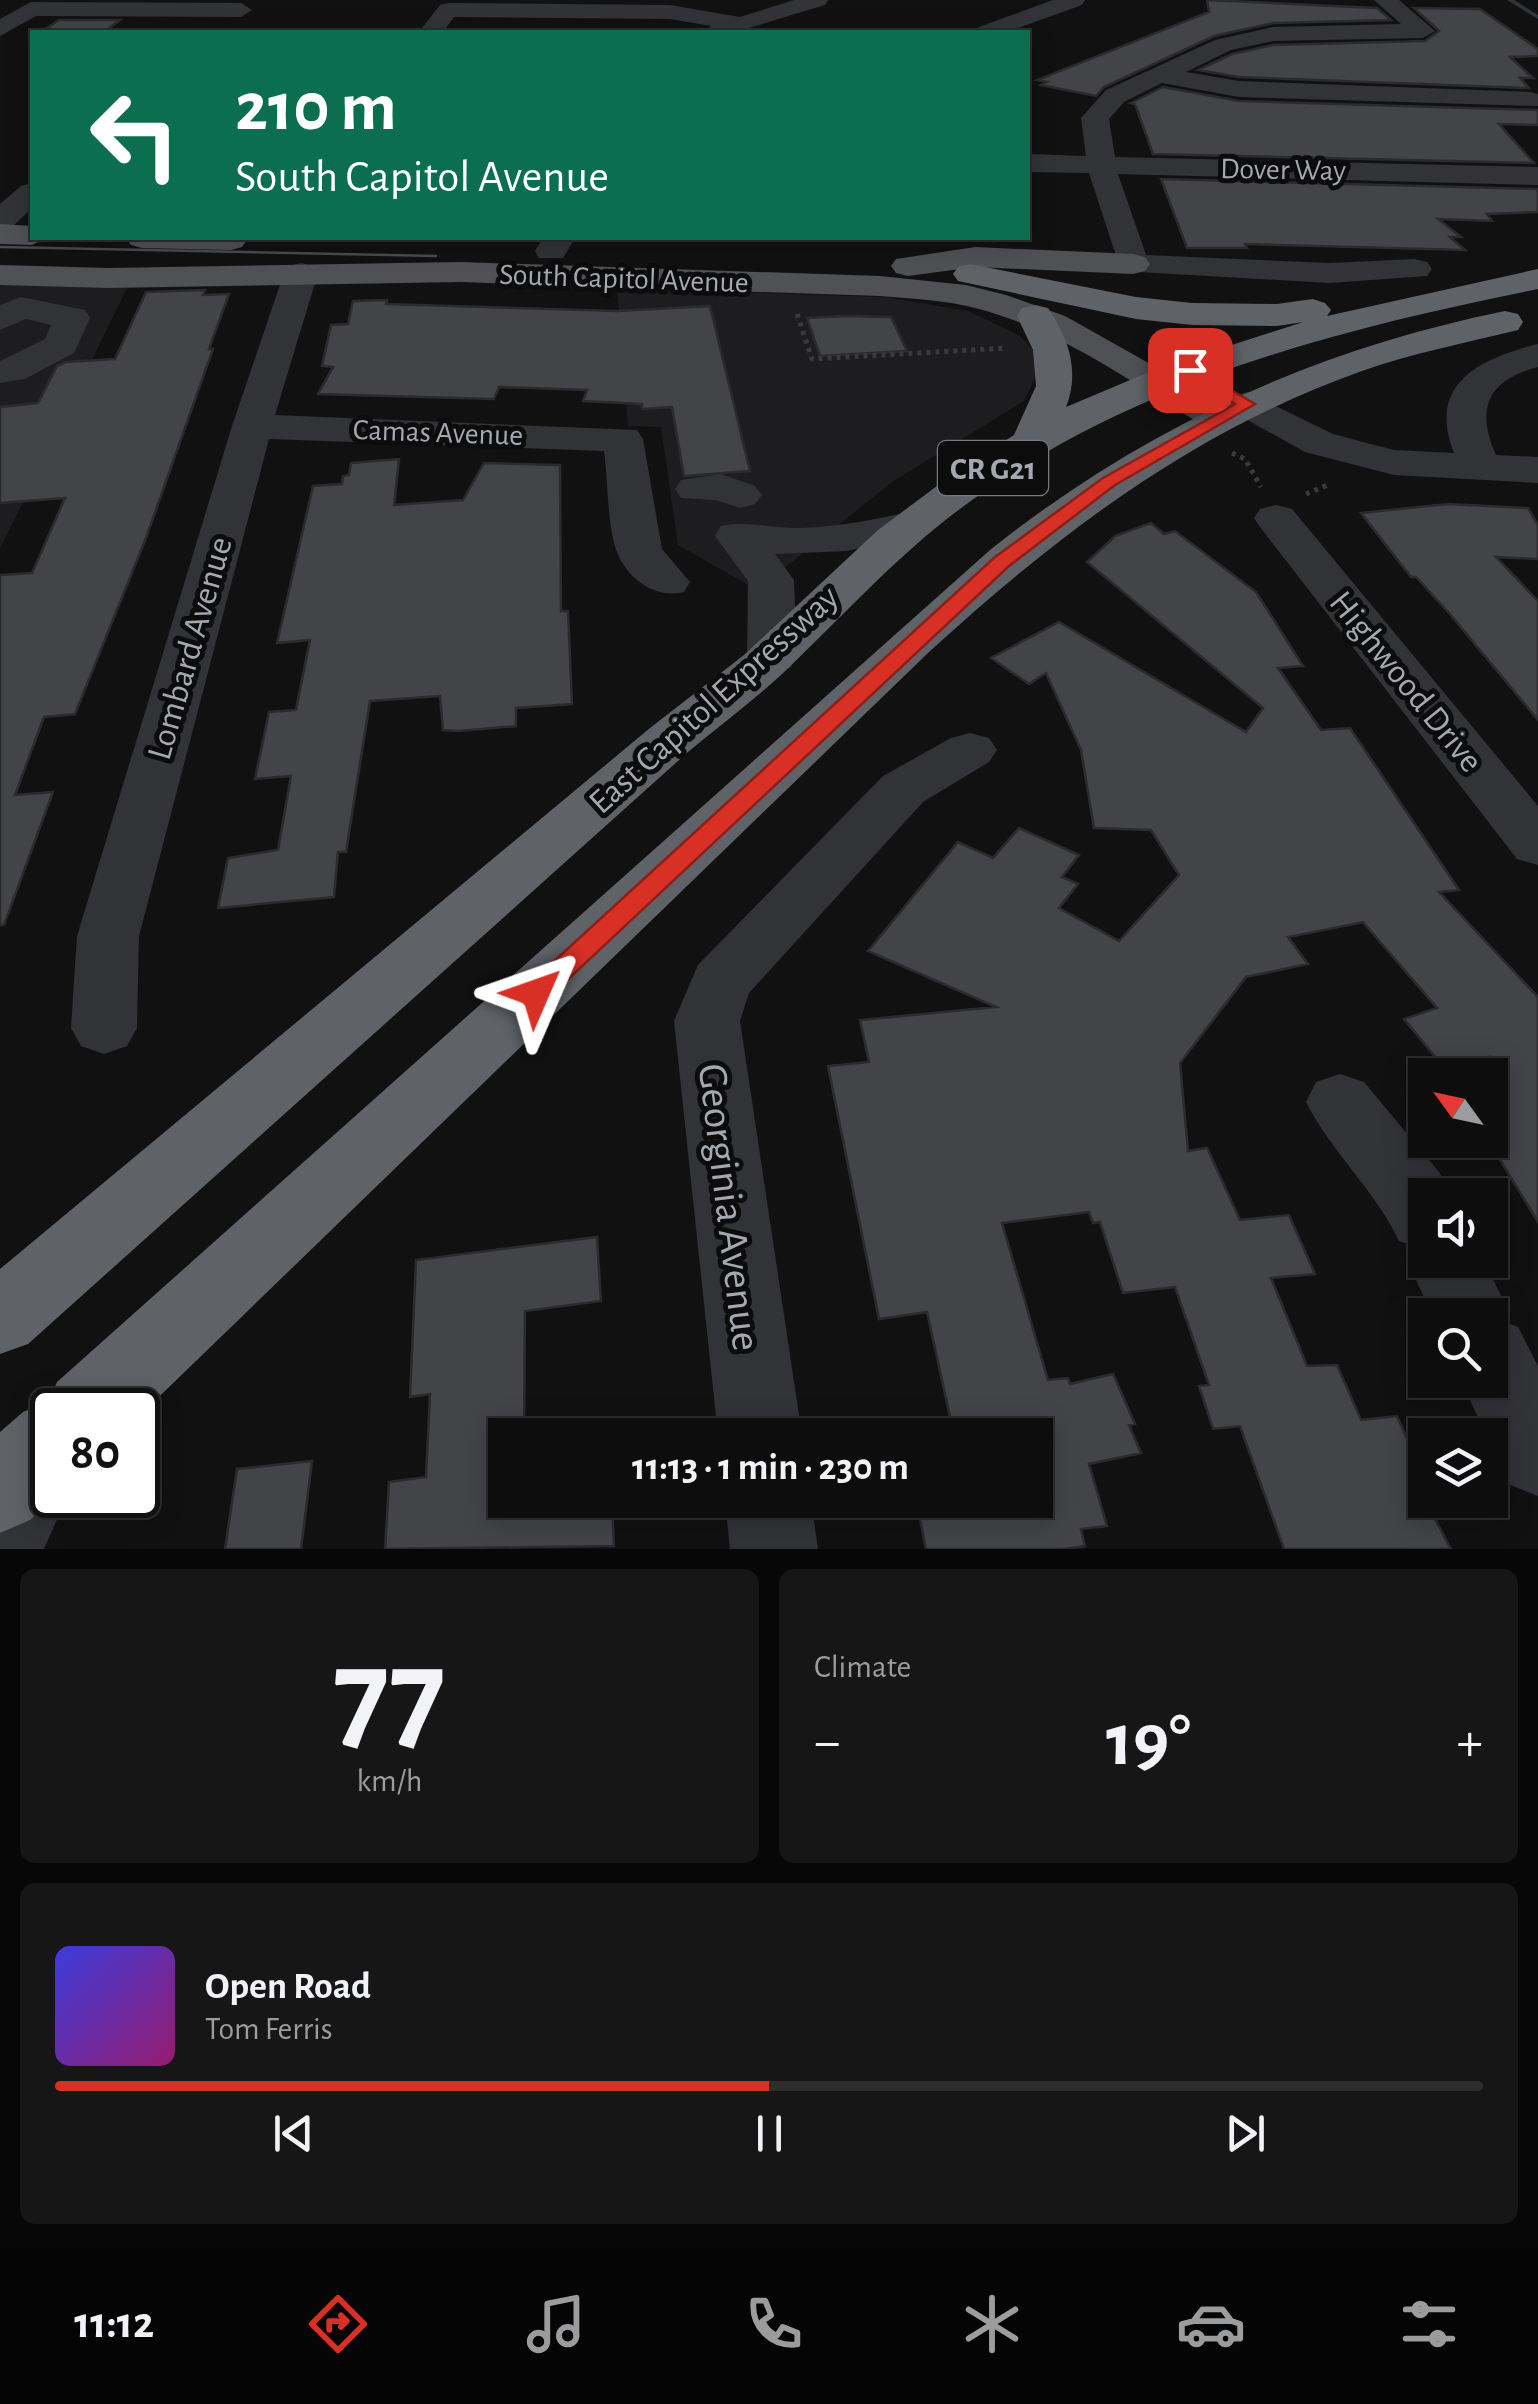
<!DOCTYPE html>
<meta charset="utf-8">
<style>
:root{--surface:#0d0d0e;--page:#161617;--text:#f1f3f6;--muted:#9a9c9e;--line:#2d2d2e;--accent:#d93025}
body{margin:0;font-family:"Alegreya Sans",sans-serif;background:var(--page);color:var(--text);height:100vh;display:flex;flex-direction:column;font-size:38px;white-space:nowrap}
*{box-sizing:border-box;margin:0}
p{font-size:32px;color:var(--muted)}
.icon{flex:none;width:55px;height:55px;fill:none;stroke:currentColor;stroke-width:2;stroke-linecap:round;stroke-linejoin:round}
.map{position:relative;height:1549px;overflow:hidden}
.side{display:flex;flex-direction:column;gap:20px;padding:20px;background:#070708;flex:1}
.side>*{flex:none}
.guide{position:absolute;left:30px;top:30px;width:1000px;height:210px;border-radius:0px;box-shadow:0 5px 25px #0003,0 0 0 2px var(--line);background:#0b6e4f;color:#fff;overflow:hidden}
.needle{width:65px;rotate:303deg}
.controls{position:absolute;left:1408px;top:1058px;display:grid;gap:20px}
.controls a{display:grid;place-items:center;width:100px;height:100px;border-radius:0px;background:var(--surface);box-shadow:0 5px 25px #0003,0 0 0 2px var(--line);font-size:50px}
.speed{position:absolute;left:30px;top:1388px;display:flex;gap:20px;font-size:50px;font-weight:700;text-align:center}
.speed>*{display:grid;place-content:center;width:130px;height:130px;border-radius:50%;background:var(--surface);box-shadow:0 5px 25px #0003,0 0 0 2px var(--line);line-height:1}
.speed .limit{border:5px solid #111;border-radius:15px;background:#fff;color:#111}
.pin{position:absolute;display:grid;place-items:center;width:85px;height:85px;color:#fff;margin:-42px;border-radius:20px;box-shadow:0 5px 15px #0006}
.me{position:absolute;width:110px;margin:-55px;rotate:47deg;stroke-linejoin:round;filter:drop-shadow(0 0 8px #0008)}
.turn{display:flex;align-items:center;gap:35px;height:210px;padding:0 40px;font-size:45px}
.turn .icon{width:130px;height:130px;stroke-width:2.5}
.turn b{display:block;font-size:70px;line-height:85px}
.big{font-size:75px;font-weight:700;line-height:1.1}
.side .card{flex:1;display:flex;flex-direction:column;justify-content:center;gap:15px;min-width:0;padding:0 35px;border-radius:15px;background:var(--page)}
.side .dial{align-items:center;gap:0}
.dial b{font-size:130px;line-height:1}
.song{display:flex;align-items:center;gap:30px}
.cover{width:120px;height:120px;border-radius:15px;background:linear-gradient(135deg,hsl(240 70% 55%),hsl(320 70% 35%))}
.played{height:10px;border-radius:5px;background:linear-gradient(90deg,var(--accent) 50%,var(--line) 50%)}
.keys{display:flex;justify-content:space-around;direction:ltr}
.heat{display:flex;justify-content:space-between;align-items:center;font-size:55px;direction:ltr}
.side .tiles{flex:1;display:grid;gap:20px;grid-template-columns:1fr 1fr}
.card:last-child{grid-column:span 2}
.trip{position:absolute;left:488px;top:1418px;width:565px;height:100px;border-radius:0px;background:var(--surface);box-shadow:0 5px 25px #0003,0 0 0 2px var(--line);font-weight:700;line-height:100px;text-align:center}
.tabs{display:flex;height:160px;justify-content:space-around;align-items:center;background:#050506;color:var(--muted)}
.tabs .icon{width:70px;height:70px}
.tabs .on{color:var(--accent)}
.tabs b{font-size:45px;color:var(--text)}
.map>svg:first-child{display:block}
.built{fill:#1d1d1f}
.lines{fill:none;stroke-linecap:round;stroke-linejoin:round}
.stream{fill:#2e363b;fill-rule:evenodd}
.building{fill:#434447;stroke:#2b2b2e;stroke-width:2.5}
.path{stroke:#393a3e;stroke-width:5;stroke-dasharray:4 5;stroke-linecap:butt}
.minor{fill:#323337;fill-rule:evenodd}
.major{fill:#4f5155;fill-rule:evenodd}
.highway{fill:#5f6267;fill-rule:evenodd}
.tram{stroke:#4a4b50;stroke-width:2.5}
.route{fill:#d93025;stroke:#8d1f18;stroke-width:2.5}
.labels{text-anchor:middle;stroke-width:10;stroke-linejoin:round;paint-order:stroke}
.far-street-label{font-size:30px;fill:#a4a9b1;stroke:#0c0c0d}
.shield{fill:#0c0c0d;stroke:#767a80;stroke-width:2.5}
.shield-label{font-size:32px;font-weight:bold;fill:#a4a9b1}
.street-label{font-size:35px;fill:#a4a9b1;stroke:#0c0c0d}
.near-street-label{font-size:42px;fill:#a4a9b1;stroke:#0c0c0d}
</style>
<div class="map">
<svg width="1538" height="1549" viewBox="0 0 1538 1549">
<rect width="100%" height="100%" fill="#111112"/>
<!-- built -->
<path class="built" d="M0 283 127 288 0 549Z
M617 288 884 297 968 311 1019 335 1043 361 1024 401 892 482 757 590 678 545 661 427 628 426Z"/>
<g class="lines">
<!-- stream -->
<path class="stream" d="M1507 0H1514L1538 15V19Z"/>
</g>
<!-- building -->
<path class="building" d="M1207 0 1377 8 1391 20 1273 23 1214 36 1104 87 1096 96 1041 85 1047 82 1037 80 1209 12Z
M1414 8 1480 9 1538 49V56L1510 57 1533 78H1520L1529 88 1239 77 1198 70 1232 54 1273 45 1425 41 1439 31Z
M59 20H120L104 32H41Z
M1163 87 1239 101 1538 110V125L1499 124 1534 163 1153 154 1135 104 1131 103Z
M1161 179 1538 189V212L1487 214 1492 221 1438 219 1461 237H1450L1465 250 1245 244 1247 248H1187Z
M205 290 203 295 229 294 209 349H213L146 538 75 714 44 717 15 795 53 792 4 925H0V575L32 573 65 498 0 503V407L38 403 57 366 66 362 115 359 146 292Z
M387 300 386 304 618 311 710 306 750 471 684 476 672 407 642 409V404L583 401 587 390 499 387 494 399 318 394 333 367 322 366 331 325 348 324 353 301Z
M845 316 891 317 907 351 820 356 807 318Z
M399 459 394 505 463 500 484 463 560 465 561 611H568L572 704 516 708V726L459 731 443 730 440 696 370 701 346 852H338L334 897 218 908 228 858 278 850 291 776 255 779 269 712 296 710 310 640 277 643 313 486 342 484 343 476 349 475 351 463Z
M1448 504 1528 508 1538 525V559L1496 557 1538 601V720L1449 613 1416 577H1411L1361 513Z
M1151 523 1164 534 1175 531 1256 592 1303 666 1278 668 1321 730 1350 728 1459 890 1439 892 1538 997V1222L1488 1140H1505L1490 1122V1057L1446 1070 1404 1019 1437 1008 1363 922 1288 937 1308 964 1246 977 1180 1063 1188 1151 1207 1148 1240 1220 1289 1215 1315 1274 1271 1278 1307 1366 1337 1365 1361 1420 1397 1416 1425 1479V1500L1451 1549H1284L1240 1426 1213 1429 1199 1386 1209 1385 1175 1287 1123 1293 1100 1222 1093 1223 1089 1212 1002 1223 1048 1380 1068 1378 1070 1384 1113 1374 1135 1424 1129 1425 1141 1453 1089 1464 1107 1526 1081 1529 1085 1546 1065 1549H926L916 1500H1035V1435H954L927 1312 879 1319 828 1066 869 1062 860 1020 996 1007 868 951 958 842 993 858 1019 828 1079 855 1062 877 1078 884 1059 908 1119 941 1179 875 1151 830 1094 828 1081 750 1046 673 1029 684 991 658 1059 622 1246 732 1263 708 1087 562 1115 536Z
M597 1237 601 1301 525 1311 524 1431 531 1430V1435H505V1500H612L614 1546 385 1549 389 1482 426 1477 430 1394 410 1397 416 1260Z
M312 1461 301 1549H225L237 1469Z"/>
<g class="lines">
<!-- path -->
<path class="path" d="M797 314 812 359 1007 348
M1232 453 1245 459 1261 487
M1306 494 1330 484"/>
<!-- minor -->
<path class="minor" d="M794 0H828L825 5 736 32H703L711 26 670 19 454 17 443 32H419L440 5 448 3 670 5 740 17Z
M1053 0H1085L1082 5 1007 32H975L979 27Z
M1374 0H1399L1435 31 1423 38 1273 41 1231 50 1186 72 1239 81 1530 92 1538 94V106L1239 97 1162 83 1124 102 1109 119 1115 157 1538 167V185L1118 174 1119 177 1146 255 1330 263 1415 259 1427 262 1432 269 1427 276 1330 283 1121 271 1089 173 1028 172V154L1086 156 1081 118 1106 90 1215 40 1273 27 1401 24Z
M31 2 241 3 252 10 241 17 36 16 0 36V19Z
M32 183V208L11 228 0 230V204L21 186Z
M543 238H575L563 258H539L535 251Z
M301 263 313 266 318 273 275 415 637 430 643 439 662 549 690 582 684 592C656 599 628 580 617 552 607 526 608 479 604 451L269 439 139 936 137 1028 127 1046 104 1054 81 1046 71 1028 77 936 232 426 284 273 289 266Z
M21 297 85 310 90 318 74 353 25 379 0 383V361L45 339 51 325 26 319 0 330V305Z
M1538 344V367C1488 380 1475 408 1496 455L1538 457V483L1394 475 1305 452 1233 412 1227 404 1233 396 1247 392 1333 434 1394 450 1454 453C1426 383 1481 358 1538 344Z
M721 474 755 486 762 495 755 504 740 508 716 500 681 498 675 489 681 480Z
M1276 505 1292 509 1538 806V865L1517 859 1260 527 1254 518 1260 509Z
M913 511 929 515 935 524 929 533 847 551 775 554 794 580 797 657 790 668 772 672 754 668 747 657 748 581 715 536 721 526C747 520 774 529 801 528 839 527 876 519 913 511Z
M970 733 989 738 997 750 989 762 923 802 749 993 740 1021 802 1435H718L674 1021 698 965 883 776 951 738Z
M1340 1074 1364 1082 1439 1172 1451 1195H1425V1260H1484L1510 1315 1507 1323 1518 1327 1538 1366V1496L1508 1484 1490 1435H1486L1461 1380H1490V1315H1432L1407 1260 1413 1246 1399 1241C1375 1190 1331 1152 1306 1102L1316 1082Z
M40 1420 52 1425V1495H68L44 1549H0V1452L10 1432Z
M725 1500H811L818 1549H730Z"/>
<!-- major -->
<path class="major" d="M0 224 32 226V238H46L32 245 0 244Z
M126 238H245L247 240 242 247 231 250 142 248 131 245Z
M975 247 1133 254 1145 257 1150 264 1145 271 1133 274 975 267 908 276 896 273 891 266 896 259Z
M460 262 880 276 966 285 1006 295 1065 316 1232 410 1238 418 1232 426 1218 430 1204 426C1133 383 1061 331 979 309 947 300 913 299 880 296L460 282 109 288 0 285V265L109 268Z"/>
<!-- highway -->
<path class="highway" d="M970 264 1136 297 1192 303 1277 304 1313 299 1325 303 1331 310 1327 316 1538 269V289C1328 331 1120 385 948 518 888 565 837 622 782 674 752 702 719 726 688 752L28 1344 0 1354V1269L650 728 744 655 878 530 945 480 1014 435 1036 386 1033 350 1017 316 1022 308 1035 305 1048 308C1069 339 1080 372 1066 407L1154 370 1303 322 1277 326 1192 325 1136 319 958 281 953 274 958 267Z
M1505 311 1518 314 1523 322 1518 330C1465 343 1413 353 1362 371 1195 430 1059 533 929 652L138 1417V1410H52V1495H56L30 1520 0 1533V1432L23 1412 49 1401 57 1382 990 550C1143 428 1313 350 1505 311Z"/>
<!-- tram -->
<path class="tram" d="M0 247 436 256"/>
</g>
<!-- route -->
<path class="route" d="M1190 366 1255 404 1115 485 1009 566 546 1000H527L523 993 527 986 995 557 1103 478 1235 404 1184 374 1182 370Z"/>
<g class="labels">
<!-- far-street labels -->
<g class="far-street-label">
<text transform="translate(1283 169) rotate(1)" y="10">Dover Way</text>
<text transform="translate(624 278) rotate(2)" y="10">South Capitol Avenue</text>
<text transform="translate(438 432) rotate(2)" y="10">Camas Avenue</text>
</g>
<!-- shield labels -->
<rect class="shield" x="938" y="441" width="110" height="54" rx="8"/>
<g class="shield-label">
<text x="993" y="479">CR G21</text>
</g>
<!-- street labels -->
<g class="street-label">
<text transform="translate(189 648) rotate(-74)" y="12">Lombard Avenue</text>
<text transform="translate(1407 681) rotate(51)" y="12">Highwood Drive</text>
<text transform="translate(713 699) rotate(-42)" y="12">East Capitol Expressway</text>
</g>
<!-- near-street labels -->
<g class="near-street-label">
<text transform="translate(731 1207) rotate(83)" y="15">Georginia Avenue</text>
</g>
</g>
</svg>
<div class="controls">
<a><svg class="needle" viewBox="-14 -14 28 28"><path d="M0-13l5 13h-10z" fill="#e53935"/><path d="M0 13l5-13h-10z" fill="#9a9c9e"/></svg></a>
<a><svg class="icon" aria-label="sound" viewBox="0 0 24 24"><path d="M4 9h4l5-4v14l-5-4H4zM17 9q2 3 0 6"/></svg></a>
<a><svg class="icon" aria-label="search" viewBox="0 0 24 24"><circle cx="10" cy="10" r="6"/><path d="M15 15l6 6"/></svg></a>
<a><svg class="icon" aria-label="layers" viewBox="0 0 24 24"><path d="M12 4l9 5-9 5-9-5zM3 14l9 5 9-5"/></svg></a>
</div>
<div class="speed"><div class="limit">80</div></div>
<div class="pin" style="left:1190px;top:370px;background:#d93025"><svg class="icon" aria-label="arrive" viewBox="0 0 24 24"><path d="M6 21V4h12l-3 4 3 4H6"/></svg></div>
<svg class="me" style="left:536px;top:993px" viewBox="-20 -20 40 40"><path d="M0-17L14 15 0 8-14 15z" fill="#d93025" stroke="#fff" stroke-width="4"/></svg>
<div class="trip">11:13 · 1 min · 230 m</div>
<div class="guide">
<div class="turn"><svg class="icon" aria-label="left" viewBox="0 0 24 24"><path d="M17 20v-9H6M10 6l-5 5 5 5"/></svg><div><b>210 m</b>South Capitol Avenue</div></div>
</div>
</div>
<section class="side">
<div class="tiles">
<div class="card dial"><b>77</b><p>km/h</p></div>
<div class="card"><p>Climate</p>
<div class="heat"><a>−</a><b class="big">19°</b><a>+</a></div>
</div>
<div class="card">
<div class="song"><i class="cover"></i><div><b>Open Road</b><p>Tom Ferris</p></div></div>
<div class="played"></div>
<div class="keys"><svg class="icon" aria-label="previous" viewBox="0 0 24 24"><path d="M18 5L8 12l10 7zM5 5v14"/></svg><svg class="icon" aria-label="pause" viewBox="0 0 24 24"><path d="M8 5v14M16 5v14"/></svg><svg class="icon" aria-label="next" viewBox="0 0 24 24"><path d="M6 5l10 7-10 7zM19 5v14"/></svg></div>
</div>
</div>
</section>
<nav class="tabs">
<b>11:12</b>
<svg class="icon on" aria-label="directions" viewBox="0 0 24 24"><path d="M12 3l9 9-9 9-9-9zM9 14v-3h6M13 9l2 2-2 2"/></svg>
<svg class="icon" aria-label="music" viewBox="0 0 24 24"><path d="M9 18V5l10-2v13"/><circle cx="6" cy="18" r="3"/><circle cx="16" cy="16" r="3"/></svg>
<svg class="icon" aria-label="phone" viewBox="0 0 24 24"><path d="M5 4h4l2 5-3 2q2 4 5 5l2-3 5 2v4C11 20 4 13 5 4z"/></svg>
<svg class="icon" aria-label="climate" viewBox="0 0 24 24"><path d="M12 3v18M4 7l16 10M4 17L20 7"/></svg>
<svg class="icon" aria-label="car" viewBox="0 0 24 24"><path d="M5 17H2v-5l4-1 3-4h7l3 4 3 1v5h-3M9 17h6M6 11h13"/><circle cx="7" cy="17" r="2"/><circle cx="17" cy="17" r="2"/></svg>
<svg class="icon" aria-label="filters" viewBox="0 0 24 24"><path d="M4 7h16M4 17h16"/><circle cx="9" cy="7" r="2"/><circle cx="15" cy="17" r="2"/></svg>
</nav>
